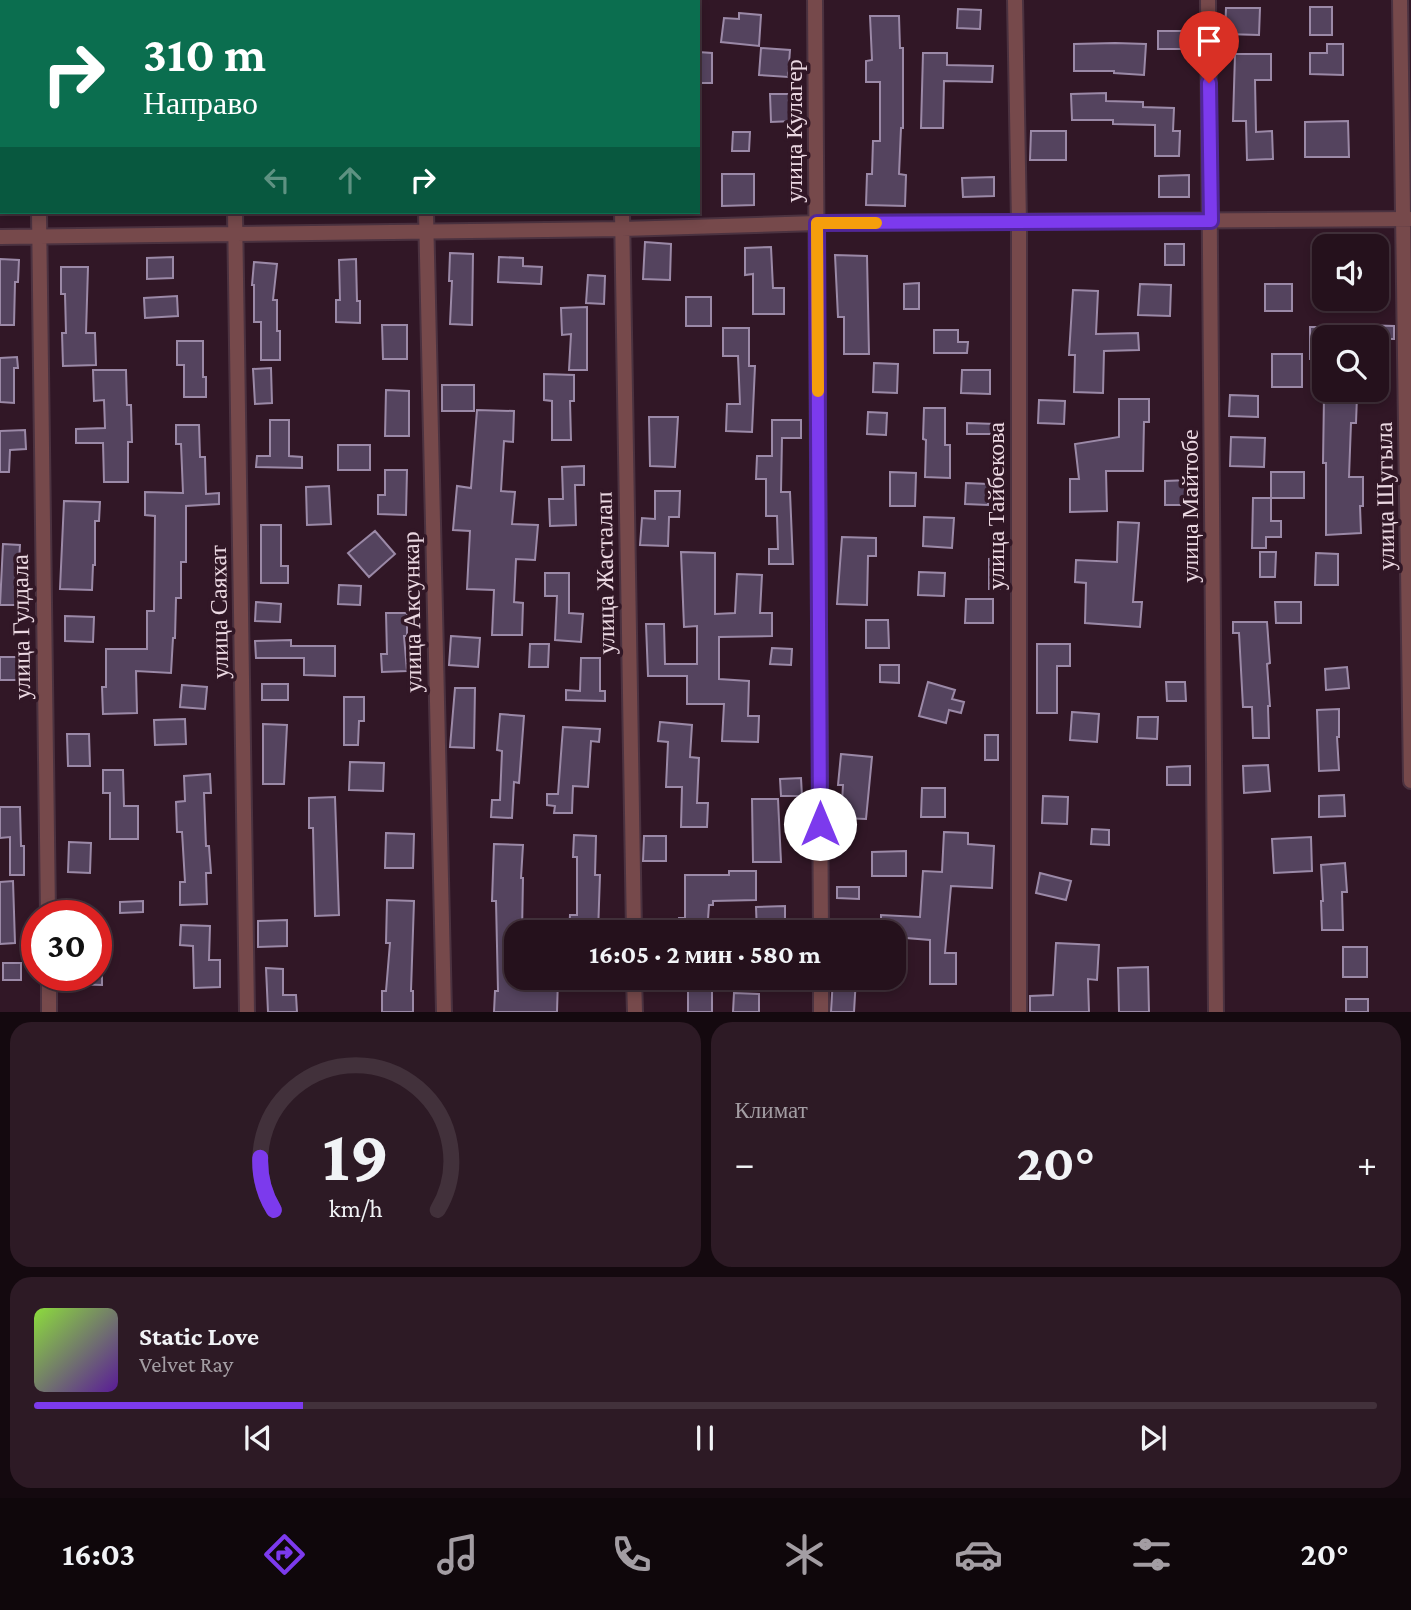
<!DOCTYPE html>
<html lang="ru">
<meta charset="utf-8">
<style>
:root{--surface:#25111c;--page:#2d1a25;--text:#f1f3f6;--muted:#a39da3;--line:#42313b;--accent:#7c3aed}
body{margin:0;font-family:"Crimson Pro",serif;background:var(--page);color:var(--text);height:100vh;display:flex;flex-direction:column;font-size:26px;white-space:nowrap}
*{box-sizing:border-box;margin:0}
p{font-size:23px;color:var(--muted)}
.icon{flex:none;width:38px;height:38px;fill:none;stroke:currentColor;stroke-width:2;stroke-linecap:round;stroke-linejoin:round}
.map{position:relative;height:1012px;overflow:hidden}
.side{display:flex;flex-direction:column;gap:10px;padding:10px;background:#14090f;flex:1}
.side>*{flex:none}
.hud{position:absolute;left:0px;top:0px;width:700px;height:214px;box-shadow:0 4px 10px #0003,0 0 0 2px var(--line);background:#0b6e4f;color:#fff;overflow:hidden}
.buttons{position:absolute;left:1312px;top:234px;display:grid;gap:14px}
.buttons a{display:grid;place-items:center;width:77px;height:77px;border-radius:14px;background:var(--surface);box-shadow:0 4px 10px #0003,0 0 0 2px var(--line);font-size:35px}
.speed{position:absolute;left:21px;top:900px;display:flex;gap:14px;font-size:35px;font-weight:700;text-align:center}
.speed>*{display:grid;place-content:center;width:91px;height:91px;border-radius:50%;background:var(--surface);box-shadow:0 4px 10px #0003,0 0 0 2px var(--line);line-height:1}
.speed .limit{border:10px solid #d22;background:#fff;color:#111}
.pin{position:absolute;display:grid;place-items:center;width:60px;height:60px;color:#fff;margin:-72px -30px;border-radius:50% 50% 50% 0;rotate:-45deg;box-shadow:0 0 7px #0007}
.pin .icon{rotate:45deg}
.me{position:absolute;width:77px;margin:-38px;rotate:0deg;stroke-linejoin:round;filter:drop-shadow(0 0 5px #0008)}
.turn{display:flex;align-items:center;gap:24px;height:147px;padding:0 28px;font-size:32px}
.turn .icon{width:91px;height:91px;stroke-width:2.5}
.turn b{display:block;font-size:49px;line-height:60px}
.lanes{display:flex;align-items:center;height:66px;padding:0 28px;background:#0003;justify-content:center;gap:35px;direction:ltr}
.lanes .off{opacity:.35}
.big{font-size:52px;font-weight:700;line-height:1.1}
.side .card{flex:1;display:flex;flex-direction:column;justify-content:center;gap:10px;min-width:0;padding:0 24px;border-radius:21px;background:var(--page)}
.side .dial{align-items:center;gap:0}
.dial svg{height:182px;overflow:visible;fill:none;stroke:var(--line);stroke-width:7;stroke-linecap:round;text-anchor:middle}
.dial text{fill:var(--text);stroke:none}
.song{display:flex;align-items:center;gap:21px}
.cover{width:84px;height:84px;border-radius:10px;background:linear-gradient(135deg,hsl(90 70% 55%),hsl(270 70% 35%))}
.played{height:7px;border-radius:4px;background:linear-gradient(90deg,var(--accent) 20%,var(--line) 20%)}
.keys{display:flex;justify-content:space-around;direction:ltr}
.heat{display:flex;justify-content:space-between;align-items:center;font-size:38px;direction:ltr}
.side .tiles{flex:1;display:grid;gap:10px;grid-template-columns:1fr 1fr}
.card:last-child{grid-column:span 2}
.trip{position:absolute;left:504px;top:920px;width:402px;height:70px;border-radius:21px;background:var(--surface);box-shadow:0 4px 10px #0003,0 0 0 2px var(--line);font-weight:700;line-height:70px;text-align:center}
.tab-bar{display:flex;height:112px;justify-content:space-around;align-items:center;background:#0f070b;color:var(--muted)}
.tab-bar .icon{width:49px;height:49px}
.tab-bar .active{color:var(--accent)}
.tab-bar b{font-size:32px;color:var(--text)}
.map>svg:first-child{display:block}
.building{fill:#54435e;stroke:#9b89a7;stroke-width:2}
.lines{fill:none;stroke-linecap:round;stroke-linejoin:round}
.street-casing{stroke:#4b3240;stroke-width:18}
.street{stroke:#76494b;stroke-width:14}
.route-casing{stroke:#51269a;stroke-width:18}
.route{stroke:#7c3aed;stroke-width:12}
.slow{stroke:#f59e0b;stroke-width:12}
.labels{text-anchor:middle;stroke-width:7;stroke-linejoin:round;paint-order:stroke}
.street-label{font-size:24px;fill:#ebd8e2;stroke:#311726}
</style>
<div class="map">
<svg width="1411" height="1012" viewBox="0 0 1411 1012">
<rect width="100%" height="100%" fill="#311726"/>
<!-- building -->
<path class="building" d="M1310 7H1332V35H1310Z
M1226 8H1260L1259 35 1225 34Z
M958 9 981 10 980 29 957 28Z
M739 13 761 15 759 46 721 42 724 18 739 19Z
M870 16H899L900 48H903V128H901L899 174 906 175 905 206 866 205 867 174H872L873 141H880V82H866V61L872 60Z
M1158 31H1186V49H1158Z
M1115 43 1146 44 1144 75 1114 73V71H1074V44Z
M1327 44H1343V75L1310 74V53H1327Z
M761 48 790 50 788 77 759 75Z
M698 52 712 53V83H698Z
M923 53H947V65L993 66 992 82 944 81 943 128H921Z
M1235 54H1271V80H1255L1256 132 1272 131 1273 159 1247 160 1246 121H1233Z
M1106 93V101L1143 102V107L1174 108 1173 131H1180L1179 156H1155V125L1113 124V120H1072L1071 94Z
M770 94H793L794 121 771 122Z
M1348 121 1349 157H1305V122Z
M1031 131H1066V160H1030Z
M733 132H750L749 151H732Z
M722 174H754V205L722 206Z
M1189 175V197H1159V176Z
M994 177V196L963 197 962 178Z
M645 242 671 244 670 280 643 279Z
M1165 244H1184V265H1165Z
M771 247 773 288H784V314H753V274L745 275V248Z
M1314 247H1325V270H1313Z
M450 253 473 254 472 325 450 324 452 281H449Z
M835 255 867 256 869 354H844V317H838Z
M173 257V278L147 279V258Z
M499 257 523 258V266L542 267 541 284 498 282Z
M0 259 19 260 18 282H15L14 325H0Z
M356 259 357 301H360V323L336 322V300H340L339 260Z
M254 262 277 264 273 300H277V331H280V360H261V322H254V285H252Z
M61 267H88L86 333H95L96 365 63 366 62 333H66L65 294H61Z
M588 275 605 276 604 304 586 303Z
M919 283V309H904V284Z
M1140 284 1171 285 1170 316 1138 315Z
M1265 284H1292V311H1265Z
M1073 290 1098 291 1096 334 1138 333 1139 350 1104 351 1103 393 1074 392 1075 355H1069Z
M177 296 178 316 145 318 144 298Z
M686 297H711V326H686Z
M587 307V370H569L571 334 562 335 561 308Z
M382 325H407V359H383Z
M1361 325 1394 326V339L1325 338V359H1310V327H1360Z
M723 328H749V366H755L752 432 726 431 727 404H740L738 356H723Z
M934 330H958V342H968L967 353H934Z
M177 341H203V377H206V397H184V365H177Z
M1272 354H1302V387H1272Z
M17 357 18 368H14V403L0 402V358Z
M874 363 898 364 897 393 873 392Z
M271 368 272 403 255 404 253 369Z
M93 370H126L127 405H131L132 442H128V482H104L103 443H76V429L105 428 104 400 94 401Z
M962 370H990V394L961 393Z
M544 374 574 375V401H570L571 440H552V401L544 400Z
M442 385H474V411H442Z
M386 390 409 391V436H385Z
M1230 395 1258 396V417L1229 416Z
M1324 396H1357L1356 423H1351L1349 477H1363V506H1360L1361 533 1326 535V463H1323Z
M1119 399H1149V422H1144L1143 471H1106L1107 511 1070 512V479H1079L1075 444 1119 437Z
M1039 400 1065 401 1064 424 1038 423Z
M924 408H945V445H950V478L925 477 926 440 923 439Z
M477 410 514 411 513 442 504 441 501 491 515 492 512 524 538 525 535 560 516 559 514 602 523 603 522 635H492L494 590 467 589 470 531 453 530 457 486 471 488Z
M868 412 887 413 886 435 867 434Z
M649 417H678L675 467 650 466Z
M270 420H289V456L302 457V468L256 467 257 456H270Z
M772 420H801V438H782L781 492H790L793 564H769V549H778L777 516H766V479H756L757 456H772Z
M967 423 996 424V434H967Z
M176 425H199L200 457H205L206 494 219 493V504L186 506V562H181V598H176L175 638H173L171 673 136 671 137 713 103 714 102 687H106V649H147V611H154L155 516 145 515V492L183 493 181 444H176Z
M25 430 26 449 10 450 9 472H0V431Z
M1231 437 1265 438 1264 467 1230 466Z
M338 445H370V470H338Z
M584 466V485H575L576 525 550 526 549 499H563L562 467Z
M385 470H407L406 515 378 514V495H385Z
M890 472 916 473 915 506H890Z
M1271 472H1304V498H1271Z
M1189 480V505H1165V481Z
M966 483 989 484 988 505 965 504Z
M329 486 331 524 307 525 306 487Z
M655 491H680L679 517H669L668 546 640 545 642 518 655 519Z
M1253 498H1271V521H1281V537H1266V548H1252Z
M64 501 100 502 99 521H95V565H93L92 590 60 589Z
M924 517 954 518 952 548 923 546Z
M1118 522 1139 523 1133 602H1142L1140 627 1085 623 1086 583 1075 582 1076 560 1117 562Z
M261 525H281V566H288V583H261Z
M375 531 395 554 369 577 348 553Z
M842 537 876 538V556H868L867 605 837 604Z
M3 544 20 545 18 579H24L25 605H0Z
M681 552 715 553V614L735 613 737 574 762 575 760 613H772V636L719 637V679L749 681 748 716H759L758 742 722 741 724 704H687V676H648L646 624H664L665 664H697V626L684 627Z
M1260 552H1276L1275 577H1260Z
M1316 553 1338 554V585H1315Z
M1000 558V589H989V559Z
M919 572 945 573 944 596 918 595Z
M545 573H569V613L583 614 581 642 555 640 557 596H545Z
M339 585 361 586 360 605 338 604Z
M966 599H993V623H965Z
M256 602 281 604 280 622 255 621Z
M1275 602H1301V623H1276Z
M386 613H407V636H404L407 671 382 672 381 654H387Z
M65 616 94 617 93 642 65 641Z
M866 620H888L889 648H866Z
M1233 622H1267L1270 663 1267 664 1270 706H1268L1269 738H1253L1252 707H1243L1239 633H1233Z
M451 636 480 638 478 667 449 665Z
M291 640V646H335V676L304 675V658H256L255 641Z
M530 644H549L548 667H529Z
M1037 644H1070V666H1057V713H1037Z
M772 648 792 649 791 665 770 664Z
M0 657H19L18 680H0Z
M581 658H600V691H605V701L566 700V690L580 691Z
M880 665H899V683L880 682Z
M1347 667 1349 688 1326 690 1325 669Z
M928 682 955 690 952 699 964 702 961 713 949 710 946 723 919 716Z
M1166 682H1185L1186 701H1167Z
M262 684H288V700H262Z
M182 685 207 687 205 709 180 707Z
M455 688H475L474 748 450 747Z
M344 697H364V721H359L358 745H344Z
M1339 709V737H1337L1339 770 1319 771 1317 710Z
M1072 712 1099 714 1097 742 1070 740Z
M500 714 524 716 519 783 514 782 512 818 491 817 492 800H500L502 751 497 750Z
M1138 717H1158L1157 739 1137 738Z
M185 719 186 744 155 745 154 720Z
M660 722 692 725 690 757 699 758 697 803H708L707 827H681L682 787H666L668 742 658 741Z
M263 724 287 725 284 784H263Z
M563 727 600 729 599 742 591 741 588 787 573 786 572 813H554L555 806 547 805V794H558Z
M67 734H89L90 766H68Z
M985 735H998V760H985Z
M841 754 872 757 866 819 841 818 843 785H838Z
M350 762 384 763 383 791 349 790Z
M1268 765 1270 791 1244 793 1243 766Z
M1190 766V785H1167V767Z
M103 770H123L124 806H138V839H110V793H103Z
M210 774 211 793H204L206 846H209L211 873H206L207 904 180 905V882H185L182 832H177L176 802 185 801 184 776Z
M801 778 802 796H781L780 779Z
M922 788H945V817H921Z
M1344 795 1345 816 1319 817V796Z
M1043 796 1068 797 1067 824 1042 823Z
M335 797 339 915 315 916 313 828H309V798Z
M752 799H778L781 862H753Z
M0 807H20L21 846H24V875H10V837L0 838Z
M1092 829 1109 830V845L1091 844Z
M944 832 968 833V844L994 846 992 888 951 886 945 953H956V984H930V940L894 937V933H881V915L920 917 923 871 942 872Z
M386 833 414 834 413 868H385Z
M574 835 596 836 595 875H600L598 933H569L570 915H577V857H573Z
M644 836H666V861H643Z
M1311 837 1312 871 1274 873 1272 839Z
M69 842 91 843 90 873 68 872Z
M494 844 523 845 521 878H523L522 933H516V978H558L557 1012H494L495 991H498L496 901H492Z
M906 851V876H872V852Z
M1345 863 1347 892H1342L1343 930H1322L1321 901H1323L1321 865Z
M729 871H756V900L713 901V905H709L707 933H678L679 918H685V875H729Z
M1040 873 1071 881 1066 900 1036 893Z
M13 881 15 943 0 944V882Z
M837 887H859V899L837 898Z
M387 900 414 901 411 991H413V1012H382V991H386L390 943H386Z
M143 901V912L120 913V902Z
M785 906V933H757L756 907Z
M287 920V946L258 947V921Z
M181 925 210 926 209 960H220V987L194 988 193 946 180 945Z
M1056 943 1099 945 1097 980 1088 979 1089 1012H1030V996L1053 995Z
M1343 947H1367V977H1343Z
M3 963H21V980H3Z
M1148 967 1149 1012H1119L1118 968Z
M266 968 283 969V995H296L297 1012H268Z
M70 975H102V985L70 984Z
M688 978H712V1012H688Z
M833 978H856L854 1012H831Z
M734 993 759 994V1012H733Z
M1346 999H1368V1012H1346Z"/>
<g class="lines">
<!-- street casing -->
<g class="street-casing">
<path id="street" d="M37 0V2
M232 0V2
M425 0V2
M619 0V2
M815 0 821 933
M1015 0 1019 223V1012
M1208 0 1216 1012
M1400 0 1411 781
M39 212 48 915
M235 212 247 1012
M426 212 444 1012
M622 212 634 933
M0 237 622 229 817 223 1411 219
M49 975V1012
M634 978 635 1012
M821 978V1012"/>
</g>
<!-- street -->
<use href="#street" class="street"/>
</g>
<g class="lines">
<!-- route casing -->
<g class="route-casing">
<path id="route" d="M820 824 817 223 1211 221 1209 83"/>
</g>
<!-- route -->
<use href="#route" class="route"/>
<!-- slow -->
<path class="slow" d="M818 391 817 223H876"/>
</g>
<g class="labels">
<!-- street labels -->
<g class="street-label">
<text transform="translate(794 131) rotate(-90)" y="8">улица Кулагер</text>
<text transform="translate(1385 496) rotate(-91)" y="8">улица Шугыла</text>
<text transform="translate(996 506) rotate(-90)" y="8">улица Тайбекова</text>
<text transform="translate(1190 506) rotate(-90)" y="8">улица Майтобе</text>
<text transform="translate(605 573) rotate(-91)" y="8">улица Жасталап</text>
<text transform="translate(219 612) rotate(-91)" y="8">улица Саяхат</text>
<text transform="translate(412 612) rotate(-91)" y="8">улица Аксункар</text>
<text transform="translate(21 627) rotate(-91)" y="8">улица Гулдала</text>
</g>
</g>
</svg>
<div class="buttons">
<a><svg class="icon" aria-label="sound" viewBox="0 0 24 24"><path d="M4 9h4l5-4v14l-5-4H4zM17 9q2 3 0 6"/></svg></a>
<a><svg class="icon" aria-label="search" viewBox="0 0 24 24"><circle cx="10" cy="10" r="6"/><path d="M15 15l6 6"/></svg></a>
</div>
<div class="speed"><div class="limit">30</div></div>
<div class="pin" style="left:1209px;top:83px;background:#d93025"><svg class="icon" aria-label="arrive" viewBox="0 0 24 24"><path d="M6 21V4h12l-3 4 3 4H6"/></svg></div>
<svg class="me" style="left:820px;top:824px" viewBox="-20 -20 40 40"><circle r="19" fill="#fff"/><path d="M0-13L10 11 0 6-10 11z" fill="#7c3aed"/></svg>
<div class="trip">16:05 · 2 мин · 580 m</div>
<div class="hud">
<div class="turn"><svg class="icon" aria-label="right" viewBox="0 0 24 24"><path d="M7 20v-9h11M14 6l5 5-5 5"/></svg><div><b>310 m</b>Направо</div></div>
<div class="lanes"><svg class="icon off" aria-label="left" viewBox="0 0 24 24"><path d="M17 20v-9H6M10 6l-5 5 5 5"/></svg><svg class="icon off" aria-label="ahead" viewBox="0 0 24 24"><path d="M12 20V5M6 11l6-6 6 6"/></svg><svg class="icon" aria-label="right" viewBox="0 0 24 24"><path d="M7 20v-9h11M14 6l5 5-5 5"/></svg></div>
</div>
</div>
<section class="side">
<div class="tiles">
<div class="card dial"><svg viewBox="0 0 100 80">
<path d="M14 69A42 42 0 1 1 86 69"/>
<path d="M14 69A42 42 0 0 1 8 46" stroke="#7c3aed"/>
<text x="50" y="56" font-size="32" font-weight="700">19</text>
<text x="50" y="72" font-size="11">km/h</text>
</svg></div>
<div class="card"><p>Климат</p>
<div class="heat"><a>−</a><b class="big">20°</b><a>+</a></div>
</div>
<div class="card">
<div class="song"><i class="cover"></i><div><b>Static Love</b><p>Velvet Ray</p></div></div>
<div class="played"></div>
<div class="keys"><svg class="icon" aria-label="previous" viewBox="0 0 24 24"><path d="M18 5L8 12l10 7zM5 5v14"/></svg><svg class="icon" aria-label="pause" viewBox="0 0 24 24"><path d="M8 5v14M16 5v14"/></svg><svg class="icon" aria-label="next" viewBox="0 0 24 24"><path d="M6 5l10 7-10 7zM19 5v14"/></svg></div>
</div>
</div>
</section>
<nav class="tab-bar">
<b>16:03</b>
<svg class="icon active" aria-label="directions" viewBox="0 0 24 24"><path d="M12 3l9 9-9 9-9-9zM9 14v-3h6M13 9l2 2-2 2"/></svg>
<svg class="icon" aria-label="music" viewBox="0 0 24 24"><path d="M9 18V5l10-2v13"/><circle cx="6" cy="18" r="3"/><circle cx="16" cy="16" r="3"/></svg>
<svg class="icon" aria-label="phone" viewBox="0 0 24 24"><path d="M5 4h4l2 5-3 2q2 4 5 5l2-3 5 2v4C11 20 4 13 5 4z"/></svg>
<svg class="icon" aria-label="climate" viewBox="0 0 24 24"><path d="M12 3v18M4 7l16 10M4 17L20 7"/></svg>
<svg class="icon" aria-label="car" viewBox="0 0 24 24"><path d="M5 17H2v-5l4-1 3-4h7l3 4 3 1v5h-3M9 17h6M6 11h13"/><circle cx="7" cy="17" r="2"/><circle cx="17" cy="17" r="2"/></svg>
<svg class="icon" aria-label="filters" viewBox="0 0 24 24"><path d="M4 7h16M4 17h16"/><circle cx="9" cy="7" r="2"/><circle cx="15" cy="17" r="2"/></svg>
<b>20°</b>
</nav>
